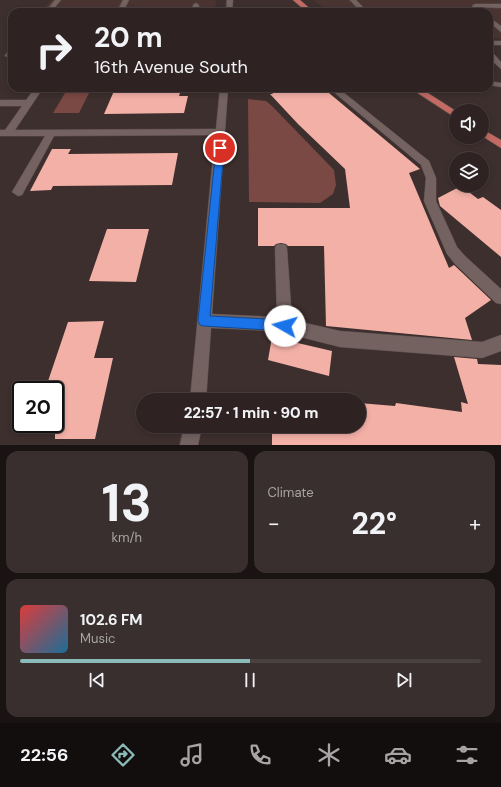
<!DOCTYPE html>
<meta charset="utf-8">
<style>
:root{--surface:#2e2322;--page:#3a2f2f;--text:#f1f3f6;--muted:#a7a4a5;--line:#494040;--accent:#8bbbb9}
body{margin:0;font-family:"DM Sans",sans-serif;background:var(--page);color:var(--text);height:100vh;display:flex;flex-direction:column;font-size:15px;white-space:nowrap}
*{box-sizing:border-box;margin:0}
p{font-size:13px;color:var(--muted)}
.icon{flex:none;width:22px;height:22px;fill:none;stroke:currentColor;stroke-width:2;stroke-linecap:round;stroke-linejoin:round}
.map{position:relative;height:445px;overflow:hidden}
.details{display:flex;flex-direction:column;gap:6px;padding:6px;background:#191313;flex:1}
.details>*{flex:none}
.top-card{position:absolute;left:8px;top:8px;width:485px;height:84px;border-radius:12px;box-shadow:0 2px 6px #0003,0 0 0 1px var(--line);background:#2e2322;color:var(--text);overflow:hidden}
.buttons{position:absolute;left:449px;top:104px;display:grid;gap:8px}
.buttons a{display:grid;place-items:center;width:40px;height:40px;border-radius:50%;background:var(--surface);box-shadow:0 2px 6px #0003,0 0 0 1px var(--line);font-size:20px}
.speed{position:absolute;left:12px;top:381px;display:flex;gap:8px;font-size:20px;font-weight:700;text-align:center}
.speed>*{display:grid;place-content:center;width:52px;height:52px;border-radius:50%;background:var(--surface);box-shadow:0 2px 6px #0003,0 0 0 1px var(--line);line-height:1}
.speed .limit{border:2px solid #111;border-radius:6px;background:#fff;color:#111}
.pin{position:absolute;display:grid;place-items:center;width:34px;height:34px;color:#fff;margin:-17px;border:2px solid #fff;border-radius:50%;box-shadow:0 1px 4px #0007}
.me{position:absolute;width:44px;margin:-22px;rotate:277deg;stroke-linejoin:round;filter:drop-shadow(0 0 3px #0008)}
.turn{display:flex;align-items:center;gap:14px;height:84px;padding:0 20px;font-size:18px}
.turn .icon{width:52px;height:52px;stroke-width:2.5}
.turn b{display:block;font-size:28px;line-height:34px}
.big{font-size:30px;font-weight:800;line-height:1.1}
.details .card{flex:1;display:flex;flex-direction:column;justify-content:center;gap:6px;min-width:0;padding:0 14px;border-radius:12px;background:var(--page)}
.details .dial{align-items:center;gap:0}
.dial b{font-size:52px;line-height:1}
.song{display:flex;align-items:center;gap:12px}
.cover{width:48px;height:48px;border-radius:6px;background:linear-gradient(135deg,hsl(0 70% 55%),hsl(200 70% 35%))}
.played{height:4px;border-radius:2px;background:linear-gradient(90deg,var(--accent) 50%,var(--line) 50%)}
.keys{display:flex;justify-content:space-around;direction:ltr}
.heat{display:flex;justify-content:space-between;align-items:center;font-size:22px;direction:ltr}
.details .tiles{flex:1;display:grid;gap:6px;grid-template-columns:1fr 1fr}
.card:last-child{grid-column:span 2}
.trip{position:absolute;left:136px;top:393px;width:230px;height:40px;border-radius:20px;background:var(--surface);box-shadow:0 2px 6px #0003,0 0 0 1px var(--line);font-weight:800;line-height:40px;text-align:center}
.tabs{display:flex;height:64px;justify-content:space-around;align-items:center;background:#120e0e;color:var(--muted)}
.tabs .icon{width:28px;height:28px}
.tabs .current{color:var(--accent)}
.tabs b{font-size:18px;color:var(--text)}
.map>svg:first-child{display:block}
.built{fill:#4a3431}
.green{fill:#7b4943}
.building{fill:#f3b0a7}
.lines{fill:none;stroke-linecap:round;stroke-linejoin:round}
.minor-casing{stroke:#5a4e4c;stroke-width:1}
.major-casing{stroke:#5a4e4c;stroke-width:1}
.minor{fill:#736260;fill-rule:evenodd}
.major{fill:#c26a63;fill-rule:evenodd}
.route{fill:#1a73e8;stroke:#114b97}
</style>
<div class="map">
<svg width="501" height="445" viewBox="0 0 501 445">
<rect width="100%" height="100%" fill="#3d2f2d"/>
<!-- built -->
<path class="built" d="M51 0H215L216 1 215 12H40Z
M313 0H501V38H489V12H329Z"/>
<!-- green -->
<path class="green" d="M65 93H89L79 113H53Z
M248 99 266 101 272 106 334 170 336 185 333 194 320 203 249 202Z"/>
<!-- building -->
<path class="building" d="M268 88H323L420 169 409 173 449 268 454 265 491 300 465 318 472 340 326 326 324 246H288L286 244 281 243 276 244 274 246H258V208H350L345 169 298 124 270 94H273Z
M114 91H162V93H180L179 96H188L184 113 104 114Z
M52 149H71L68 154 178 153 172 185 53 186 51 190 30 191Z
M461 186 478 199 483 197 501 210V257L440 206 438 198Z
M107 229H149L136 282 89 281Z
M104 321 94 358H113L95 439H55V390H45L68 322Z
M272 337 332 351 329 376 268 360Z
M454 357 477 359 478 364 501 365V445H272V426H359V403L395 406 396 403 462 412 461 402 468 404Z"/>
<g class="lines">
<!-- minor casing -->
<g class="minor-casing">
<path id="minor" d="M55 0H61L51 12H45Z
M123 0H129L123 12H117Z
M227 0H233L232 12H226Z
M350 0H356L365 9 353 12H337L357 8Z
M196 3 199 5 198 12H192L193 5Z
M475 4H501V8L473 7 472 6Z
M489 17 501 26V32L489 22Z
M489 41H501V45H489Z
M9 50H12V58L5 56Z
M489 53H493L501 62V69L489 58Z
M489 81 501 83V87L489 85Z
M35 88H43L15 130 216 129 220 88H228L212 314 277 317 275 249 276 245 281 244 286 245 287 249 292 320 340 331 482 342 501 335V351L482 358 340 347 277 331 211 328 206 400H190L215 135 54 136 22 195 18 196 12 192 45 136H0V130H5L22 106H0V100H26Z
M329 88H338L429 161 436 178V201L457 247 465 256 501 289V304L496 303 455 264 447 254 424 201 426 178 421 165Z
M184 426H202L198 445H180Z"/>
</g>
<!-- major casing -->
<g class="major-casing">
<path id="major" d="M293 0H300L314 12H307Z
M410 88H420L456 111V118Z
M482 129 501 140V148L482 136Z"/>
</g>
<!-- minor -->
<use href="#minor" class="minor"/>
<!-- major -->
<use href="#major" class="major"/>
</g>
<!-- route -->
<path class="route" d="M220 145 224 148 210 316 285 320 289 322 291 326 289 330 285 331 204 326 200 325 198 321 216 148Z"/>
</svg>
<div class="buttons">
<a><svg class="icon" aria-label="sound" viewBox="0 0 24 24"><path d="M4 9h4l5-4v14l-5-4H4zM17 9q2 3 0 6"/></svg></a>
<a><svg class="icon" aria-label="layers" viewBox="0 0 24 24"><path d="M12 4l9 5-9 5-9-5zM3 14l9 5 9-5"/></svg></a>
</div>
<div class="speed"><div class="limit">20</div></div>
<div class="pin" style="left:220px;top:148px;background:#d93025"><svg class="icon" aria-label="arrive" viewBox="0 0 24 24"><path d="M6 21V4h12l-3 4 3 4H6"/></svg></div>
<svg class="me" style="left:285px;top:326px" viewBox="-20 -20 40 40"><circle r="19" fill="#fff"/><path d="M0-13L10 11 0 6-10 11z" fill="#1a73e8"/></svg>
<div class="trip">22:57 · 1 min · 90 m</div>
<div class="top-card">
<div class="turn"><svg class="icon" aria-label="right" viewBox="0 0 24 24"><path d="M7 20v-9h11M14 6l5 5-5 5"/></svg><div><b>20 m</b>16th Avenue South</div></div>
</div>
</div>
<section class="details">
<div class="tiles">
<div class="card dial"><b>13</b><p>km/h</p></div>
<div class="card"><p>Climate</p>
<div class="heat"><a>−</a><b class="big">22°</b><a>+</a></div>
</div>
<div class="card">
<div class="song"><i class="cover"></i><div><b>102.6 FM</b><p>Music</p></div></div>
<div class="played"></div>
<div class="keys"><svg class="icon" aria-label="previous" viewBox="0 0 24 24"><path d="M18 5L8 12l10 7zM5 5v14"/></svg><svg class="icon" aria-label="pause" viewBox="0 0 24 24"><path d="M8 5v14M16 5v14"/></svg><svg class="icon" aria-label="next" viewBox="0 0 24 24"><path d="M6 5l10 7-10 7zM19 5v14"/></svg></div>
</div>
</div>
</section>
<nav class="tabs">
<b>22:56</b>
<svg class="icon current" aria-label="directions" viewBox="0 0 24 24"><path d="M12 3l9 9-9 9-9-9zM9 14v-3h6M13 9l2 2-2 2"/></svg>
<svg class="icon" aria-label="music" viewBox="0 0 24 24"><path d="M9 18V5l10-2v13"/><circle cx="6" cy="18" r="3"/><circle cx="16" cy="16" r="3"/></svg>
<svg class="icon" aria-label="phone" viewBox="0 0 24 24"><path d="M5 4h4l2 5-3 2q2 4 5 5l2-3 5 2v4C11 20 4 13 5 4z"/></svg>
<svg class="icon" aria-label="climate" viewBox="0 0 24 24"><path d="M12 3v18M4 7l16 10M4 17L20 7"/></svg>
<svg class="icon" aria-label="car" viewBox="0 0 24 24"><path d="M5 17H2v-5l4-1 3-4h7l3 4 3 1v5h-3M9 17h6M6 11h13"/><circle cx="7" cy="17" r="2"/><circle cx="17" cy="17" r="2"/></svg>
<svg class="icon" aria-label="filters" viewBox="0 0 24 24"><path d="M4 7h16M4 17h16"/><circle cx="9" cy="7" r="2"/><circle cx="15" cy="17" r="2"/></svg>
</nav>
